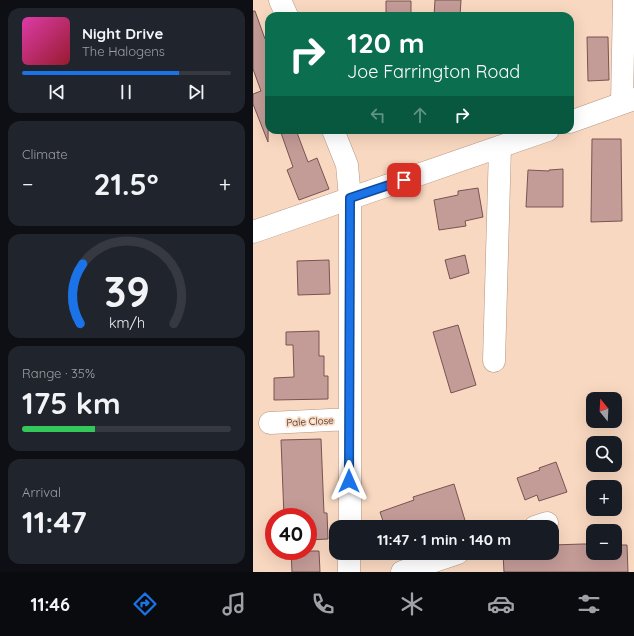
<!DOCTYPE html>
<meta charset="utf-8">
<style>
:root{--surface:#171b24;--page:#20242c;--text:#f1f3f6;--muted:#9ea1a6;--line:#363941;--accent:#1a73e8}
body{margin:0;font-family:Quicksand,sans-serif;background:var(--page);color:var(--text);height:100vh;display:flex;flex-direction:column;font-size:15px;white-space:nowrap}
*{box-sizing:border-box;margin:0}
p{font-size:13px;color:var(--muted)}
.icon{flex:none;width:22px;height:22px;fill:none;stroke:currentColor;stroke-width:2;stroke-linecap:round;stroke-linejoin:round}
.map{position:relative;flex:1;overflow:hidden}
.details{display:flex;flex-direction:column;gap:8px;padding:8px;background:#0d0f14;width:253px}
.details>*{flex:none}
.banner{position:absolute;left:12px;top:12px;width:309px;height:122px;border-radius:12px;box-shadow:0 4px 16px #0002;background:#0b6e4f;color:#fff;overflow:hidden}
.needle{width:26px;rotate:342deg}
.controls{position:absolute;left:333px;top:392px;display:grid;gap:8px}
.controls a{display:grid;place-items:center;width:36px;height:36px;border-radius:8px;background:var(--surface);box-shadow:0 4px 16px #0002;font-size:20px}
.speed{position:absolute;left:12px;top:508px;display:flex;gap:8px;font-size:20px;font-weight:700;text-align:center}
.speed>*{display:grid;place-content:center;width:52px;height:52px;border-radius:50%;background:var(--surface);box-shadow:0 4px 16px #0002;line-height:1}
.speed .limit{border:6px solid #d22;background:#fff;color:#111}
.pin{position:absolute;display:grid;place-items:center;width:34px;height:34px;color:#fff;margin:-17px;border-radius:8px;box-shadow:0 2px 6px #0006}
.me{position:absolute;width:44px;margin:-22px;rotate:0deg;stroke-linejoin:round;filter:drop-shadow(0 0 3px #0008)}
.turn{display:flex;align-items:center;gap:14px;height:84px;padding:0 16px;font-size:18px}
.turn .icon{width:52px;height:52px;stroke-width:2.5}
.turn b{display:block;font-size:28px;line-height:34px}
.lanes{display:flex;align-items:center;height:38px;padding:0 16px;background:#0003;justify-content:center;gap:20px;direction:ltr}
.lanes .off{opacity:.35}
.big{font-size:30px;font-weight:700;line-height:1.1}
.details .card{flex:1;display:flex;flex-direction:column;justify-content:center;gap:6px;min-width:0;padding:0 14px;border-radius:12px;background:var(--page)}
.details .dial{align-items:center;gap:0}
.dial svg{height:104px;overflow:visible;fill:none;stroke:var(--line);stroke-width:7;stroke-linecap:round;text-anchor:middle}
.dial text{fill:var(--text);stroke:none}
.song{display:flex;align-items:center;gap:12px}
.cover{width:48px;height:48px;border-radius:6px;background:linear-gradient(135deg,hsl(320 70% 55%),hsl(350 70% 35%))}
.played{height:4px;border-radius:2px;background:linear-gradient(90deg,var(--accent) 75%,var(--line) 75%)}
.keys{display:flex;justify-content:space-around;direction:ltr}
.heat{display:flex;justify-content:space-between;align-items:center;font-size:22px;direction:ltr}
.charge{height:6px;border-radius:3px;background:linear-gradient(90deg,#34c759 35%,var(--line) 0)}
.trip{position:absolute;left:76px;top:520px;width:230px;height:40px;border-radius:12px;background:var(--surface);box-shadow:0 4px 16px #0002;font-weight:700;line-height:40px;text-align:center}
.tabs{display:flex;height:64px;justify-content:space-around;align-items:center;background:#090b0e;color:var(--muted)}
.tabs .icon{width:28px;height:28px}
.tabs .on{color:var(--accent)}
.tabs b{font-size:18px;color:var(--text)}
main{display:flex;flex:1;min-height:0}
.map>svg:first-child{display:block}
.building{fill:#c39b97;stroke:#785452}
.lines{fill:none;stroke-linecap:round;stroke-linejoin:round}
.minor-casing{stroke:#b4957f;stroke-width:23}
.major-casing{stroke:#b4957f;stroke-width:23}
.minor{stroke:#fff;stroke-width:22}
.major{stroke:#fff;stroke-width:22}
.route-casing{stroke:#114b97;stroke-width:10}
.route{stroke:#1a73e8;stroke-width:7}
.labels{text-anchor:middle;stroke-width:3.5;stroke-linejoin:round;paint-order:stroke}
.street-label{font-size:10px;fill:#362921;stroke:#f9d8c1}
</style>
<main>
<section class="details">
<div class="card">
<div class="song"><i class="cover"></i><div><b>Night Drive</b><p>The Halogens</p></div></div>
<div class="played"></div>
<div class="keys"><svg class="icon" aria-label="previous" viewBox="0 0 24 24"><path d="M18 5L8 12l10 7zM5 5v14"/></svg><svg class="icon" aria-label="pause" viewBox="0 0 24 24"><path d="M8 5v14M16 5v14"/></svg><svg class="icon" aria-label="next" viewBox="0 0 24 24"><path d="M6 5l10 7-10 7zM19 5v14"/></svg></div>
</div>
<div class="card"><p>Climate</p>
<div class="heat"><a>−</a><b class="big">21.5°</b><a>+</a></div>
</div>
<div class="card dial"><svg viewBox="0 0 100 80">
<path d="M14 69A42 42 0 1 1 86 69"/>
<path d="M14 69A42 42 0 0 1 16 23" stroke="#1a73e8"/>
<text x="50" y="56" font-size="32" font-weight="700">39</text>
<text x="50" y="72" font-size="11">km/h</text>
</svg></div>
<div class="card"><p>Range · 35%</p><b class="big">175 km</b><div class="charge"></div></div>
<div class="card"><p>Arrival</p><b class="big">11:47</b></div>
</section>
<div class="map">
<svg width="381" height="572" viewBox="0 0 381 572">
<rect width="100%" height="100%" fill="#f9d8c1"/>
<!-- building -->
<path class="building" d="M182 0H208L207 16H181Z
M133 1H158V16H133Z
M0 11H2L12 39 16 38 15 142 0 104V94L8 91 0 69Z
M334 37H355L356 80 335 81Z
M27 130H43L55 162 64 158 76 189 46 200 34 170 40 167Z
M339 139H368L369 221 338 222Z
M310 169V207H273L275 170 296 171V170Z
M225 188 230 217 212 221 213 226 186 230 181 200 205 195V191Z
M212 255 216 273 197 279 192 260Z
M76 260 77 294 45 295 44 261Z
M205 325 223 385 198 393 180 332Z
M66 331V356H71V376H75V399L21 400V378L41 377 40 345H33V332Z
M68 439 71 513H74L75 539 55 540V517H31L28 440Z
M303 462 314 492 286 501 284 495 272 500 264 478 287 470 286 468Z
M201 484 214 527H132L127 512 161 500 160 497Z
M330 544H340V553H362V545H374L375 572H251L250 554 288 555V553H299V545Z
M38 551H66L67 572H39Z"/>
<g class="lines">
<!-- minor casing -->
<g class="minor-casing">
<path id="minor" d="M27 0 34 16
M369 103 371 0
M80 130 94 165 97 198V527
M241 361 247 147
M17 423 97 419
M282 527 294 523
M96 572V553
M149 572 205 553"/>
</g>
<!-- major casing -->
<g class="major-casing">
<path id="major" d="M317 122 381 99
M0 232 295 130"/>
</g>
<!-- minor -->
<use href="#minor" class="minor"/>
<!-- major -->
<use href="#major" class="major"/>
</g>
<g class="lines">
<!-- route casing -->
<g class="route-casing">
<path id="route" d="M96 481 97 198 151 180"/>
</g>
<!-- route -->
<use href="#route" class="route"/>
</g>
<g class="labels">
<!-- street labels -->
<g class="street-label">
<text transform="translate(57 421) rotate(-3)" y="4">Pale Close</text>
</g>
</g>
</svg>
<div class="controls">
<a><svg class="needle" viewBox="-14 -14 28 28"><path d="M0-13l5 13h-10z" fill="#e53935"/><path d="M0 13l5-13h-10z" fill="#9ea1a6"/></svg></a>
<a><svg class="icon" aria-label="search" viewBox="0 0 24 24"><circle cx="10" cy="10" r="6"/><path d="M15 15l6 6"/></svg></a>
<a>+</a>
<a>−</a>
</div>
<div class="speed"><div class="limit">40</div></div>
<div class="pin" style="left:151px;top:180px;background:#d93025"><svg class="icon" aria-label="arrive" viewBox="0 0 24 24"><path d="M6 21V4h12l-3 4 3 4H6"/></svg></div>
<svg class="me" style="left:96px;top:481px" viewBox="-20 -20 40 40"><path d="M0-17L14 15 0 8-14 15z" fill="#1a73e8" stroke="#fff" stroke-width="4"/></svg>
<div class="trip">11:47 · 1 min · 140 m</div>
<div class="banner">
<div class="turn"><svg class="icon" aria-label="right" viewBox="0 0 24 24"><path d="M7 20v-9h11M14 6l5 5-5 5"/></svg><div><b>120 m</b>Joe Farrington Road</div></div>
<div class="lanes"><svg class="icon off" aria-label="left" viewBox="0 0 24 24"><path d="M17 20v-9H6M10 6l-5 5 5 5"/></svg><svg class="icon off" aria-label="ahead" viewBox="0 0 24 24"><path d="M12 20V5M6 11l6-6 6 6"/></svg><svg class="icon" aria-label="right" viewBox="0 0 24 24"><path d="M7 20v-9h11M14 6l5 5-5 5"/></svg></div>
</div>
</div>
</main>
<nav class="tabs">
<b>11:46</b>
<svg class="icon on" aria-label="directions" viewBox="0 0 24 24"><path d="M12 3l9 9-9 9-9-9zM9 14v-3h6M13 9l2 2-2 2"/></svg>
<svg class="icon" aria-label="music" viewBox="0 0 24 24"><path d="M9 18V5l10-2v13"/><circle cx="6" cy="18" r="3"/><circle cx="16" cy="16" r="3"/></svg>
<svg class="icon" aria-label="phone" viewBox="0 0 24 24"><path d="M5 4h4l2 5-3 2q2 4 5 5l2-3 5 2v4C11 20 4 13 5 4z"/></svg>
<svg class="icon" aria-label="climate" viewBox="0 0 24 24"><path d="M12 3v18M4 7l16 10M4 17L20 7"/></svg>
<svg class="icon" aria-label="car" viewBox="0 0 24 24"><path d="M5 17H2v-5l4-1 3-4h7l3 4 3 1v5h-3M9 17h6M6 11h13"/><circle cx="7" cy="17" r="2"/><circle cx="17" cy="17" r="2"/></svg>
<svg class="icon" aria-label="filters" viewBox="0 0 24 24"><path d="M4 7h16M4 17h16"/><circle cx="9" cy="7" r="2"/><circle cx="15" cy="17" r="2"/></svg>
</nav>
